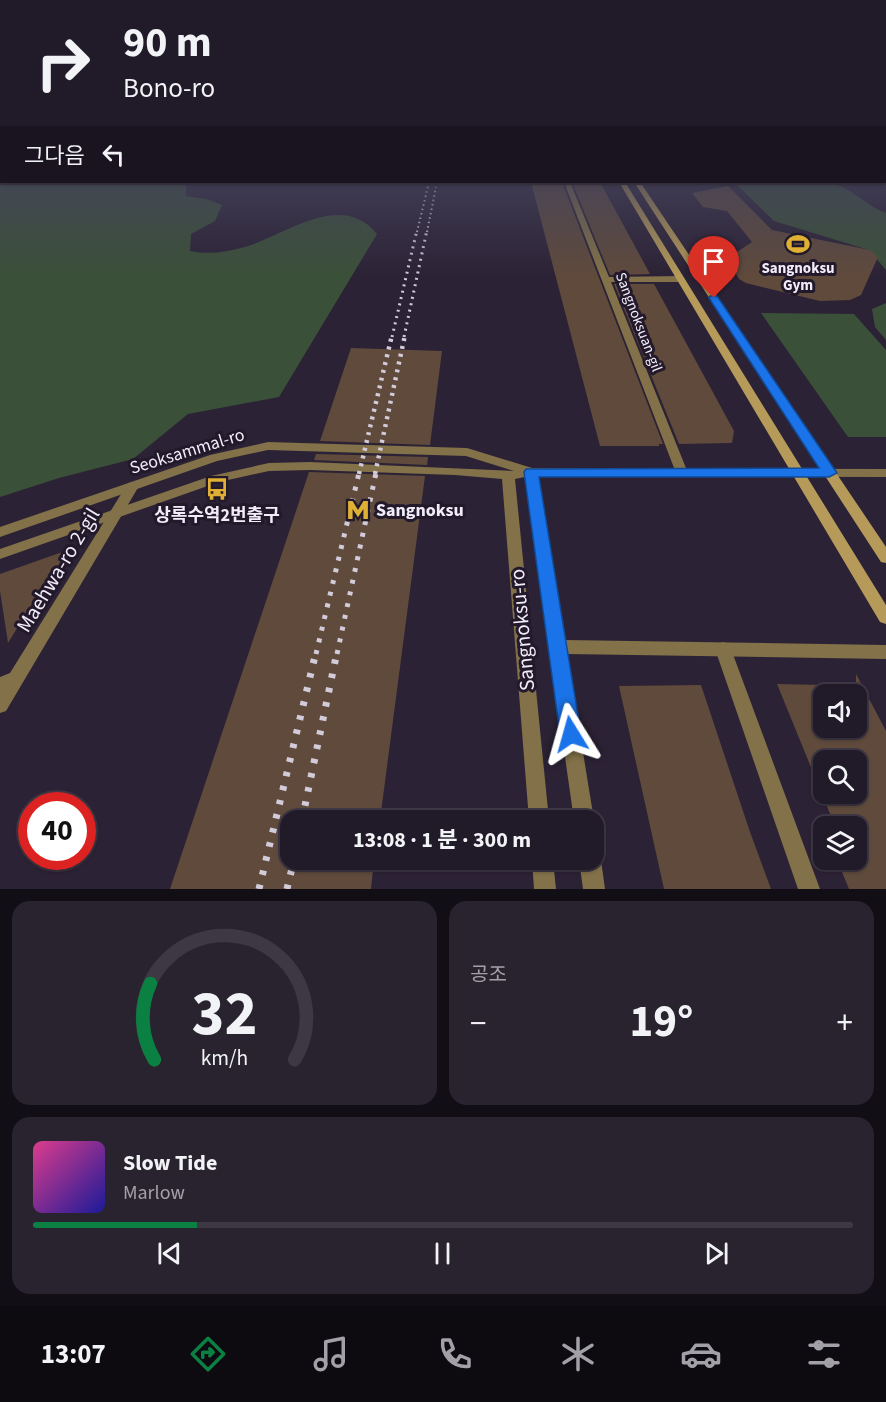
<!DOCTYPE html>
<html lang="ko">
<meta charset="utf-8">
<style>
:root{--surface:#211a28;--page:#292330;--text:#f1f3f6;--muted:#a2a1a8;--line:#3e3845;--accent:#0b8043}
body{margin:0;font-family:"Source Sans 3","Noto Sans KR",sans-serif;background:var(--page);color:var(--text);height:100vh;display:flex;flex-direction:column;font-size:22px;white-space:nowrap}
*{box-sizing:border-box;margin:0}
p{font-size:20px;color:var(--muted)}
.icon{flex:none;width:33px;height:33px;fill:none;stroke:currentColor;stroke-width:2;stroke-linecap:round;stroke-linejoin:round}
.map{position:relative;height:889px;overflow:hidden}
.panel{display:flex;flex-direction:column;gap:12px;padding:12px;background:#120e16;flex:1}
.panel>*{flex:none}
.top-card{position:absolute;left:0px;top:0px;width:886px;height:183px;box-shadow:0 2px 4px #0004,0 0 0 2px var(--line);background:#211a28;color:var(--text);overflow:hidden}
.fabs{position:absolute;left:813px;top:684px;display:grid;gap:12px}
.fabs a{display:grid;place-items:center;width:54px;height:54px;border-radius:12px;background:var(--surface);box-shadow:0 2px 4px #0004,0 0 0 2px var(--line);font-size:30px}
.speed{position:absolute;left:18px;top:792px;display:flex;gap:12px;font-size:30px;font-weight:700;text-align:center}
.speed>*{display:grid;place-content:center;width:78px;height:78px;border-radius:50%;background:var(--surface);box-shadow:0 2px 4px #0004,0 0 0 2px var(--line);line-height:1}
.speed .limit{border:9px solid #d22;background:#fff;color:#111}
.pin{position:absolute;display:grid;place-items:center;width:51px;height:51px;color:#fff;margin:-62px -26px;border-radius:50% 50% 50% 0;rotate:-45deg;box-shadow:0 0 6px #0007}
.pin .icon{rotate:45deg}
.me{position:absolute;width:66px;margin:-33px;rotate:352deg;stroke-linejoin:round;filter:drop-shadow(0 0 4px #0008)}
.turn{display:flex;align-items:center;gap:21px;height:126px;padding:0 24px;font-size:27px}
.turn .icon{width:78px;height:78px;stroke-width:2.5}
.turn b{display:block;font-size:42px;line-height:51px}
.then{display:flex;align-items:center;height:57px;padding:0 24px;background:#0003;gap:12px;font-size:22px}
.big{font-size:45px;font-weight:700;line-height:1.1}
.panel .widget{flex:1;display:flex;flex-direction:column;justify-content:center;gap:9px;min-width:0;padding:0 21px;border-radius:18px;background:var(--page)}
.panel .dial{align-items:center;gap:0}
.dial svg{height:156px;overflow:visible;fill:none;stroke:var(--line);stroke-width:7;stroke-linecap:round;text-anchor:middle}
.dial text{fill:var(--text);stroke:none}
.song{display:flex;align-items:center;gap:18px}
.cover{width:72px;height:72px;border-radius:9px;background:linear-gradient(135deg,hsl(330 70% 55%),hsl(240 70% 35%))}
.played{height:6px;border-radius:3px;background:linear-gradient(90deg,var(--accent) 20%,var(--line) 20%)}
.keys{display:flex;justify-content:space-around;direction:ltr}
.heat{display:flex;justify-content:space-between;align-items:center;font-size:33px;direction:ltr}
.panel .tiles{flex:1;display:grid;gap:12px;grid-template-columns:1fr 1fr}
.widget:last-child{grid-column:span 2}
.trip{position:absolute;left:280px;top:810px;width:324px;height:60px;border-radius:18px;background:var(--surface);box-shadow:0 2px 4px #0004,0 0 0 2px var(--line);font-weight:700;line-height:60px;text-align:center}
.dock{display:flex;height:96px;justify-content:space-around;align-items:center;background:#0d0a10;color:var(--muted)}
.dock .icon{width:42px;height:42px}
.dock .current{color:var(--accent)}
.dock b{font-size:27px;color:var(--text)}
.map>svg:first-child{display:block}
.green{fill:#3b5038}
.building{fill:#5f4a3c;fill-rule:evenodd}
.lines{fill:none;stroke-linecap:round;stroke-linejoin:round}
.minor{fill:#827149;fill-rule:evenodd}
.tertiary{fill:#827149;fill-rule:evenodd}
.secondary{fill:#b69a59;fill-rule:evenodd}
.trunk{fill:#eeca77;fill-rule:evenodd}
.rail-far4{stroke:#d2cbd9;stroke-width:2;stroke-dasharray:1.5 3;stroke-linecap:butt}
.rail-far3{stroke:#d2cbd9;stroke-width:3;stroke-dasharray:2 4.5;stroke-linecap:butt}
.rail-far2{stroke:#d2cbd9;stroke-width:4.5;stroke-dasharray:3 5;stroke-linecap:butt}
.rail-far1{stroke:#d2cbd9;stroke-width:5;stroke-dasharray:4 8;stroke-linecap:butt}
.rail{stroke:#d2cbd9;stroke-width:7;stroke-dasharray:4.5 10;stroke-linecap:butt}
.route{fill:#1a73e8;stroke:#114b97;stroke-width:1.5}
.labels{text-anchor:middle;stroke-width:6;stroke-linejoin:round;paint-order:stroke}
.far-poi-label{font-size:15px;font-weight:bold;fill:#f2ecf9;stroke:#22192b}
.far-street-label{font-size:15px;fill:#f2ecf9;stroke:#22192b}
.street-label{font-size:18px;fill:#f2ecf9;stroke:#22192b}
.poi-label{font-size:18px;font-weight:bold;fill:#f2ecf9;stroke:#22192b;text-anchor:start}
.near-street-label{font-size:21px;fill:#f2ecf9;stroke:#22192b}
</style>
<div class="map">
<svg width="886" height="889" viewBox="0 0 886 889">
<rect width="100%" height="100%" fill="#2c2235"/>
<!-- green -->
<path class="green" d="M0 178 2 182H186V196L206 199 222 205 215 221 191 234 190 251C208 255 227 252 245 247 286 235 341 190 377 234L279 397 188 414 133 459 59 478 0 497Z
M734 182C762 182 812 176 837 185 855 191 868 207 886 213V270L869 250 774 221Z
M886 303V340L875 327 872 309Z
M761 313 854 314 886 350V437H848Z"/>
<!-- building -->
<path class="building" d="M531 182H562L663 444H659V446H600Z
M572 182H600L650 274 610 275Z
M728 186 772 230 870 250 878 257 861 295 850 300 820 301 746 283 739 279 735 272 737 252 752 242 727 211 703 207 692 193Z
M614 284H654L734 431 732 443 679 444Z
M351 348 442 351 430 445 320 441Z
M316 454 428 457 427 465 314 460Z
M309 472 425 476 380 820H291V860H374L371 889H170Z
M68 550 38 598 35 599 8 643 0 591V574Z
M856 674 886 731V889H849L837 860H856V826H835L777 684 824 685V728H856ZM824 760H856V794H824Z
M701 685 750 832 771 889H664L619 686Z"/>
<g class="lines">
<!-- minor -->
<path class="minor" d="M564 182H570L609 277 681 276 685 279 681 282H611L688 473 686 476H678L676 473Z
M133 482 139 486 6 711 0 713V677L10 673 128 483Z
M723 642 729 644 731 649 820 889H798L715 649 717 644Z"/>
<!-- tertiary -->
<path class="tertiary" d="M268 442 467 448 532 468 886 469V477L538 476 565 640 886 645V659L567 654 594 820H574L525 477 515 479 549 820H529L502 479 455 475 310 470 269 471 219 482 0 559V549L211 476 269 463 310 462 514 471 466 456 268 450 217 461 0 537V527L210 455Z
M594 851 597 853 601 860 605 889H583L579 860H594Z
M532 860H553L556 889H534Z"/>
<!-- secondary -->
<path class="secondary" d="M619 182H625L886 605V624L880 622Z
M634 182H640L886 547V563L881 562Z"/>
<!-- trunk -->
<path class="trunk" d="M0 167H2V171H0Z"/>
<!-- rail-far4 -->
<path class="rail-far4" d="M417 232 429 182
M427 232 436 187"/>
<!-- rail-far3 -->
<path class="rail-far3" d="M392 337 417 230
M404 337 427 230"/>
<!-- rail-far2 -->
<path class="rail-far2" d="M359 474 392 335
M375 474 405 335"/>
<!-- rail-far1 -->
<path class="rail-far1" d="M316 654 359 473
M337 654 376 473"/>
<!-- rail -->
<path class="rail" d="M302 820 337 652
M259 889 316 652
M287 889 294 860"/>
</g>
<!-- sky -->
<linearGradient id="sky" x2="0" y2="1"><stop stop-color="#18131d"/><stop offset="0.55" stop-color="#45445c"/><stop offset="1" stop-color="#45445c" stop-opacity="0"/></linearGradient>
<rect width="886" height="276" fill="url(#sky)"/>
<!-- route -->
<path class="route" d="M710 296H717L837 473 829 477H539L581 734 578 740 571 743 564 740 560 734 524 472 526 469 819 468 709 298Z"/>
<!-- icons -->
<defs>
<g id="stadium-bare" transform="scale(1.8)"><path d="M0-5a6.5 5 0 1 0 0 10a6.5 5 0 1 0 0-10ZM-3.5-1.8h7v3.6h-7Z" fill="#dfb034" stroke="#22192b" stroke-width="2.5" paint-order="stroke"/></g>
<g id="bus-bare" transform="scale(1.8)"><path d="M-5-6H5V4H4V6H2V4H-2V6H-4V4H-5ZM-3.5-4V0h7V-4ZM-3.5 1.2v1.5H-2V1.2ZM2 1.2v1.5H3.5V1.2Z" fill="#dfb034" stroke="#22192b" stroke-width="2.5" paint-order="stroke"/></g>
<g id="metro-bare" transform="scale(1.8)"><path d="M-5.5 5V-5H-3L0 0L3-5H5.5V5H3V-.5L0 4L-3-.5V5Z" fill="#dfb034" stroke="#22192b" stroke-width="2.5" paint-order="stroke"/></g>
</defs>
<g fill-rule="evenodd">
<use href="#stadium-bare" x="798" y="244"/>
<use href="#bus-bare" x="217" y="489"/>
<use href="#metro-bare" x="358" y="510"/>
</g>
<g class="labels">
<!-- far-poi labels -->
<g class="far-poi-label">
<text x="798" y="273">Sangnoksu<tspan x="798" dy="17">Gym</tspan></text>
</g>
<!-- far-street labels -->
<g class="far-street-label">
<text transform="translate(639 322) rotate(69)" y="5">Sangnoksuan-gil</text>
</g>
<!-- street labels -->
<g class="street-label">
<text transform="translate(187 451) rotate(-17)" y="6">Seoksammal-ro</text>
</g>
<!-- poi labels -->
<g class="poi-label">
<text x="376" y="516">Sangnoksu</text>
<text x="217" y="521" text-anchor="middle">상록수역2번출구</text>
</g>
<!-- near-street labels -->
<g class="near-street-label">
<text transform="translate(58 570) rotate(-59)" y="7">Maehwa-ro 2-gil</text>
<text transform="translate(522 630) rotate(-95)" y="7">Sangnoksu-ro</text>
</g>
</g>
</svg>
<div class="fabs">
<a><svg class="icon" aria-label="sound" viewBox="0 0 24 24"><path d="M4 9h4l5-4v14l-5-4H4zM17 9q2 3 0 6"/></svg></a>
<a><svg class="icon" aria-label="search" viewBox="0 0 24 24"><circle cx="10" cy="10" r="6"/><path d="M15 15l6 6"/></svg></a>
<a><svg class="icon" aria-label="layers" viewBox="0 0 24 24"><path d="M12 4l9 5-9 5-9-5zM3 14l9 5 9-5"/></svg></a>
</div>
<div class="speed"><div class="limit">40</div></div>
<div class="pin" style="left:714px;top:298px;background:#d93025"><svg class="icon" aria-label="arrive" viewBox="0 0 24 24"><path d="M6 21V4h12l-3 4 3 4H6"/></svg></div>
<svg class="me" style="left:571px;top:734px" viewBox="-20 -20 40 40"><path d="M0-17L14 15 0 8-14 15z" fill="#1a73e8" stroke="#fff" stroke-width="4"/></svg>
<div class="trip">13:08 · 1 분 · 300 m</div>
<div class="top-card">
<div class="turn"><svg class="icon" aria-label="right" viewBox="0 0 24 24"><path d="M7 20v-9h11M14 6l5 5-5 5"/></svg><div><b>90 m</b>Bono-ro</div></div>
<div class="then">그다음<svg class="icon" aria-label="left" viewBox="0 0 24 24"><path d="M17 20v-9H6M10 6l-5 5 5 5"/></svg></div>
</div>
</div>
<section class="panel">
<div class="tiles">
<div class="widget dial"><svg viewBox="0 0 100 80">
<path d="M14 69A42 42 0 1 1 86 69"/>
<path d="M14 69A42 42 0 0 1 12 30" stroke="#0b8043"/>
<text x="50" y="56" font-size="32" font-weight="700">32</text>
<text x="50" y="72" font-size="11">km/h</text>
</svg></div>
<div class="widget"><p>공조</p>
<div class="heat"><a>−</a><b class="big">19°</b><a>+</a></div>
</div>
<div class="widget">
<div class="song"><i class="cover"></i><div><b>Slow Tide</b><p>Marlow</p></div></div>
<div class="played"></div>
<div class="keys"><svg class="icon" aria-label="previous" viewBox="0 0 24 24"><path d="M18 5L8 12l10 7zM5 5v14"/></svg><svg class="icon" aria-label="pause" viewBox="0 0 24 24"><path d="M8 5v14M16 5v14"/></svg><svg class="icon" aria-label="next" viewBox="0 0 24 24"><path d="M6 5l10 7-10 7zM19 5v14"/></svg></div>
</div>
</div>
</section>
<nav class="dock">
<b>13:07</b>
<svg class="icon current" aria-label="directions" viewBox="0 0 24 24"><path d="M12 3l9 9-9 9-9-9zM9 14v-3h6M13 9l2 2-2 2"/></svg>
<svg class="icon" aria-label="music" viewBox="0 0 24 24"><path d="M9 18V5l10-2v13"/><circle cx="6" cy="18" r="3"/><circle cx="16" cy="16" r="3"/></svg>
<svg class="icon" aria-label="phone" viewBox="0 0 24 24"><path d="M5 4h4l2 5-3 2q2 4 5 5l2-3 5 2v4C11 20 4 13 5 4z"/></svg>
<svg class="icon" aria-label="climate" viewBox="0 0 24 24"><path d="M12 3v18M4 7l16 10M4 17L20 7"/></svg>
<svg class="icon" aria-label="car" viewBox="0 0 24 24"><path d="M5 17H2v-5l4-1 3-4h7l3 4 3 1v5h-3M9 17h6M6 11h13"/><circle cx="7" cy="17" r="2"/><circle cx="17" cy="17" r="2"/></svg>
<svg class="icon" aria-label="filters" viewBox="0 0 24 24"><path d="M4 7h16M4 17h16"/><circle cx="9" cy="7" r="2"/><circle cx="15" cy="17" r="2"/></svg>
</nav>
